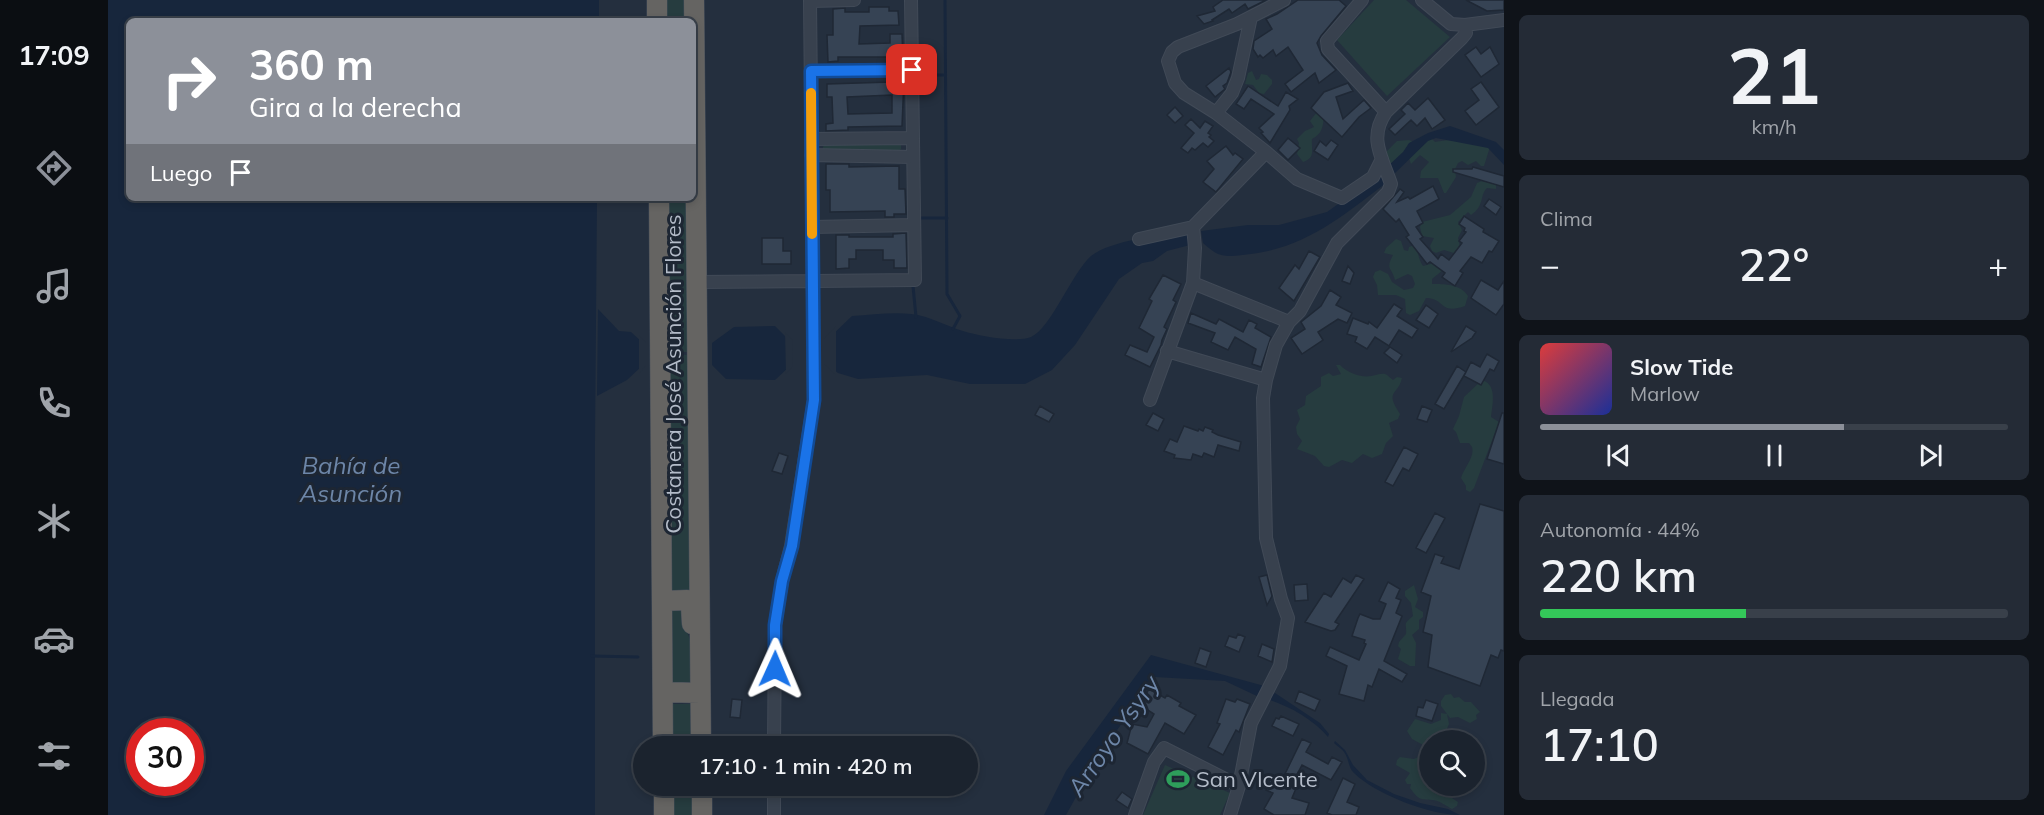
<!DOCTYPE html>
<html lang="es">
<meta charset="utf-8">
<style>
:root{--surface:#1b232e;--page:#242b36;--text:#f1f3f6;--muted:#a0a4aa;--line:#39404a;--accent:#8c9099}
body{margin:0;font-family:Mulish,sans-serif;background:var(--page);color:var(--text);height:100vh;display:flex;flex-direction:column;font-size:22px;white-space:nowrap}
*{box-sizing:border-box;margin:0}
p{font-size:20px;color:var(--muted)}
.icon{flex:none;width:33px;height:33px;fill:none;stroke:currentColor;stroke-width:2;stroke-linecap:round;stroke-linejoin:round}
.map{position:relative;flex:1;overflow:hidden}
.drawer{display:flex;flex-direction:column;gap:15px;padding:15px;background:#0f1319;width:540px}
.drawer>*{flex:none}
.hud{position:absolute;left:18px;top:18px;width:570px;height:183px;border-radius:9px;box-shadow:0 3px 9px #0003,0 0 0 2px var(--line);background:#8c9099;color:#fff;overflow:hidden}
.buttons{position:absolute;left:1311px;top:730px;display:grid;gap:12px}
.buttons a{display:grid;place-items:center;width:66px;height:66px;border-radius:50%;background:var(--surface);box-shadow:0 3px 9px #0003,0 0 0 2px var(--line);font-size:30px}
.speed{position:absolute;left:18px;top:718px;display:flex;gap:12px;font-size:30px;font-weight:700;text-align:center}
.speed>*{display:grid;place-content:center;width:78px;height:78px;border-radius:50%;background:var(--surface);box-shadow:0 3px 9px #0003,0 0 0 2px var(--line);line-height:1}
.speed .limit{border:9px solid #d22;background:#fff;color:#111}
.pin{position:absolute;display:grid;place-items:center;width:51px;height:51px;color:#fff;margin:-26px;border-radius:12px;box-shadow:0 3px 9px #0006}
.me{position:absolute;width:66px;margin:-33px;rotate:1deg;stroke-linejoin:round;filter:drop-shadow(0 0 4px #0008)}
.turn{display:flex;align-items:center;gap:21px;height:126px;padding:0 24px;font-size:27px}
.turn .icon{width:78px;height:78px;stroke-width:2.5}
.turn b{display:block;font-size:42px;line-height:51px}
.then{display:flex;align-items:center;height:57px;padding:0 24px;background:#0003;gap:12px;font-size:22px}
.big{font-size:45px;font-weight:600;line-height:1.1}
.drawer .tile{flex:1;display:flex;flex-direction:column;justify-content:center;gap:9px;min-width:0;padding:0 21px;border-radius:9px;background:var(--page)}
.drawer .dial{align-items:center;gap:0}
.dial b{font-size:78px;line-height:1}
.song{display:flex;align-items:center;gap:18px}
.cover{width:72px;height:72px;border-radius:9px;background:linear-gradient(135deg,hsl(0 70% 55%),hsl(230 70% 35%))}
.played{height:6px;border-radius:3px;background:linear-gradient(90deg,var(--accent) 65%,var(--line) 65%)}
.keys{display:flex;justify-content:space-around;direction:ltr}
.heat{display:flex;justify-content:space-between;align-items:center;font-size:33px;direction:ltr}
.charge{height:9px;border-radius:4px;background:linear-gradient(90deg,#34c759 44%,var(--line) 0)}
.trip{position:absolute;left:525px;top:736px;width:345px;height:60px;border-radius:30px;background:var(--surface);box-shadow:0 3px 9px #0003,0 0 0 2px var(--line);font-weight:600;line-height:60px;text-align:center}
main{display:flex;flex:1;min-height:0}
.menu{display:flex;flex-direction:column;width:108px;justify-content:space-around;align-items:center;background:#0b0e12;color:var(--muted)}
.menu .icon{width:42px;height:42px}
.menu .selected{color:var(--accent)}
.menu b{font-size:27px;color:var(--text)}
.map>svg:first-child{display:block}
.green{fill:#263c3f}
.water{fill:#17263c;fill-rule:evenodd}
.pier{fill:#242f3e}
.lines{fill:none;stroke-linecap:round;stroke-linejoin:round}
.stream{stroke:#17263c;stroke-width:3}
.building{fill:#364354;stroke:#1f2835;stroke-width:1.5;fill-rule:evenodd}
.minor-casing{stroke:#414a57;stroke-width:14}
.trunk-casing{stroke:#434c59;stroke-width:21}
.minor{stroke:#38414e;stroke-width:12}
.trunk{stroke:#656462;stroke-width:20}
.route-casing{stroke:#114b97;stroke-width:15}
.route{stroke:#1a73e8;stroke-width:10}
.slow{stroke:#f59e0b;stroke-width:10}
.labels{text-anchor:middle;stroke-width:6;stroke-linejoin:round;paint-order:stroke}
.street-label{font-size:22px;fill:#b4bcc9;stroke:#1d2633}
.poi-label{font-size:22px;fill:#b4bcc9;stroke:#1d2633;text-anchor:start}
.water-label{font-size:24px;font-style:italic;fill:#6d86a8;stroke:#1d2633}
</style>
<main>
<nav class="menu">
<b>17:09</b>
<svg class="icon selected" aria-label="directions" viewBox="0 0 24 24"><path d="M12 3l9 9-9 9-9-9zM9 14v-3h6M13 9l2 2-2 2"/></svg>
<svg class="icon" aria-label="music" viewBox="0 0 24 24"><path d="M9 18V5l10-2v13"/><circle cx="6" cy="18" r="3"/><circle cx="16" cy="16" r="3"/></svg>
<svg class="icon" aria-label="phone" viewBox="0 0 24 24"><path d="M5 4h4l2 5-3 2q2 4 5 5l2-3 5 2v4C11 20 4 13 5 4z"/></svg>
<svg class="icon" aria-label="climate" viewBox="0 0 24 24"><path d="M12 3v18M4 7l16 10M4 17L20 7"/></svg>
<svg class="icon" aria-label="car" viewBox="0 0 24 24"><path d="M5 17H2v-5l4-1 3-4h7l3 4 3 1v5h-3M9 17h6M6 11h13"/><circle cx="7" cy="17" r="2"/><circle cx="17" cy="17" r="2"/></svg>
<svg class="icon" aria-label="filters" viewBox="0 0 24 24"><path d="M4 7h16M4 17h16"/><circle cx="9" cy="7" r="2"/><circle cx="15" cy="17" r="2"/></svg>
</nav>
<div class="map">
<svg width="1396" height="815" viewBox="0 0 1396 815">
<rect width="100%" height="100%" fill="#242f3e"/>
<!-- green -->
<path class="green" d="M555 0H580V21H555Z
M1266 0H1298L1342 37 1279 96 1229 40Z
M1144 71 1148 80 1151 79 1153 74 1159 75 1164 80V84L1156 94 1151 93 1145 85 1137 84 1140 73Z
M1209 112 1216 116C1215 127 1214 134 1204 139 1203 150 1208 158 1195 162L1189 154 1191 143 1189 139 1197 131 1206 127 1202 121Z
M1323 138 1327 142C1346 138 1363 142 1382 147L1376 166H1373L1368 161 1360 165 1354 161 1350 163 1347 169 1348 177 1338 193H1336L1330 178H1312L1313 171 1321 162 1312 155 1303 164 1301 158 1279 165 1278 152 1289 141 1301 140 1308 143Z
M790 144 793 145V149L790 152 715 150V147L716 145Z
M1374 181 1388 184V189L1379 188C1371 196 1377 206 1363 215L1360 212 1350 222 1354 230 1350 238 1352 247 1346 253 1336 250 1328 253 1324 251 1322 246 1326 238 1314 236 1312 227 1314 222 1342 215 1363 197 1369 183Z
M556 198H581L582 352H557Z
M1288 239 1293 241 1296 250 1300 251 1301 247 1306 245C1311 252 1310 259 1315 266L1330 262 1335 270 1324 279V284C1336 284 1353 284 1360 296L1357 306C1331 315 1337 298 1318 298L1311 311 1302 315 1298 313 1297 299 1288 295H1270L1269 285 1265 277 1267 272 1272 270 1280 274 1284 282 1296 290 1305 288 1307 284 1304 276 1300 274 1287 280C1284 267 1277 270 1285 255L1276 253 1278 248Z
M557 354 582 355 583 587 581 591H561Z
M1228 365H1232C1238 372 1253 378 1263 376 1267 376 1272 373 1277 374 1280 375 1282 378 1285 380L1289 377 1294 378C1290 396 1276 390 1292 414L1290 419 1281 423 1285 436 1278 443 1274 454 1264 458 1255 454 1244 463 1234 460 1221 467 1216 466 1207 456 1189 449 1194 441 1189 434 1188 427 1192 419 1189 410 1197 405 1198 396 1213 386V377L1221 373 1225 376 1233 374Z
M1374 380C1390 385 1384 405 1383 417L1391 422 1366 488 1362 492 1358 490V486L1353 478C1356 468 1367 457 1364 447L1361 443H1352L1348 432 1345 429 1351 416 1356 397Z
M1306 585 1310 599 1307 607 1315 612V617L1311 620V629L1304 635 1308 643 1307 666H1302L1290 659 1293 649 1290 646 1291 642 1298 634C1299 623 1294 625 1305 616L1303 603 1297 596V591Z
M577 609 579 632 583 642 584 683 582 685H566L564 682 562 610Z
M1343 694 1346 698 1351 697 1357 702H1363L1372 712 1368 715 1369 719 1362 723 1350 717 1342 718 1339 714 1341 724 1334 741H1322L1321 773C1316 774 1316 781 1318 786L1327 787 1350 802 1349 806 1344 809C1338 806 1331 800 1324 800 1311 799 1311 800 1302 788L1303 784H1299L1297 780 1302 773 1288 765 1289 760 1292 757 1306 759 1315 755 1317 746 1304 739 1299 731 1307 719 1323 724 1333 720V713L1339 714 1333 706V701L1337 695Z
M562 704H582L584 706 585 747H561Z
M1057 765 1122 793 1112 815H1035Z
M561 786H585L586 815H562Z"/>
<!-- water -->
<path class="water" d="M0 0H491V21H21V198H489L487 442V815H0ZM32 732H82V783H32Z
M1342 126 1388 142 1396 150V165L1380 148 1328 138 1320 141 1284 176 1280 166 1295 152 1301 143 1320 133Z
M1275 172 1278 183C1235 216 1198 247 1143 254 1132 255 1121 258 1110 254 1105 252 1100 247 1095 243L1093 231 1140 225H1171L1219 212Z
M1080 231 1082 245 1059 251 1045 261 1034 263 1011 279 967 345 944 370 917 384H862L819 375 750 379 730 373 719 364V340L744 316C763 315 784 312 803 314 822 316 838 326 855 331 871 336 908 343 923 337 943 328 964 273 983 256 1003 240 1055 235 1080 231Z
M490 309 511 331 523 332 535 343V365L519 380 489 396Z
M667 326 682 341V366L667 380 618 379 604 365V343L626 327Z
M1043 655 1160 687 1151 697 1117 681 1047 677 992 754 958 815H936L958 771Z
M1167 693 1212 723 1221 734 1220 737C1205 719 1181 706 1159 699Z
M1227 741 1237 750 1245 765 1259 780 1286 794 1312 803 1340 809 1352 815C1322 815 1267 794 1246 773 1240 768 1241 758 1236 752 1234 749 1229 746 1226 743Z"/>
<!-- pier -->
<path class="pier" d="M728 326V375L716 364V339Z
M677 332 685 341 684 367 678 374Z
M531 335 538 343V365L531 374Z"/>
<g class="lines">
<!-- stream -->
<path class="stream" d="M837 0 839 294 852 316 845 329
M809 75H837
M811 218H839
M805 286 808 317
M484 656 530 657"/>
</g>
<!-- building -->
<path class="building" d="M1115 0H1158L1140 9 1137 4 1124 13 1121 9 1104 20 1105 21 1096 24 1089 16 1107 11 1105 7Z
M1190 0H1231L1238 6 1213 36 1209 43 1214 55 1228 70 1211 83 1207 73 1183 92 1177 84 1195 70 1180 47 1168 56 1165 50 1155 58 1152 55 1150 57 1145 49 1146 41 1164 29 1158 19 1169 14Z
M1358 0H1396V10L1379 11Z
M761 7H781V11H790L791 25 752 26 751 44 782 43V34H794L795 60H783V57H730V61L720 62 719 35H725V9L737 8V12H761Z
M1368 47 1373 54 1382 47 1391 64 1373 77 1357 55Z
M1121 68 1123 72 1119 83 1115 86 1117 89 1107 97 1098 86Z
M783 79H796L794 126 740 127V130L718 131V124L725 123 724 97H719V84L783 82ZM784 95V113L740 114 739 97Z
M1373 82 1391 107 1368 125 1357 111 1371 100 1363 89Z
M1240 83 1245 91 1228 97 1235 119 1256 100 1263 108 1251 117 1234 137 1203 108 1216 92Z
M1140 86 1170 106 1178 92 1190 99 1181 106 1182 110 1162 143 1153 133 1155 132 1151 128 1166 114 1143 99 1136 109 1128 104Z
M1320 98 1337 120 1324 129 1317 118 1309 126 1303 120 1287 135 1281 129 1297 114 1293 110 1300 103 1307 110Z
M1067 107 1075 116 1067 123 1059 115Z
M1083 119 1092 128 1097 121 1105 126 1100 133 1103 135 1101 137 1106 141 1100 147 1095 143 1087 150 1084 148 1080 153 1073 148 1086 133 1077 125Z
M1180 138 1192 148 1180 160 1170 150Z
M1223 140 1230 145 1220 160 1206 151 1212 141 1218 146Z
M1118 146 1125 155 1127 153 1135 159 1108 192 1095 182 1106 169 1099 161Z
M718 164H741V167L791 166V189H797L798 214H786V217H777V211L722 212V190H718Z
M1365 167 1396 176V187L1345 172V169H1364Z
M1325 186 1331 199 1309 211 1315 223 1308 227 1315 237 1312 239 1330 259 1333 254 1341 260 1354 243 1351 241 1358 232 1356 231 1357 228 1351 224 1356 216 1376 229 1375 232 1391 241 1384 252 1381 251 1374 263 1363 257 1352 271 1355 273 1347 286 1334 277 1337 273 1322 262 1319 264 1298 237 1301 235 1291 219 1288 222 1275 209 1292 189 1296 192 1289 202 1300 197 1302 199Z
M1381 199 1393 207 1388 215 1376 206Z
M798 233 799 268H786V260H775V250H748V259H741V268L728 269V235H741V237H785V234Z
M654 238H675V251H683V264H654Z
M1201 251 1212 257 1186 301 1171 288 1187 265 1191 269Z
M1240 266 1246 273 1242 284 1234 281Z
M1055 275 1073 284 1065 300 1068 302 1056 327 1059 329 1054 340 1053 345 1042 367 1017 355 1022 345 1039 352 1046 337 1031 328 1044 301 1041 299Z
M1373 280 1390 290 1396 281V304L1388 315 1363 298Z
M1222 290 1233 297 1228 305 1244 313 1239 323 1230 319 1210 332 1215 340 1194 354 1183 338 1197 329 1193 322 1213 306Z
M1286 304 1294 309 1289 316 1310 329 1304 338 1291 330 1281 346 1267 337 1259 349 1247 342 1249 337 1239 334 1245 318 1260 324 1261 322 1269 328Z
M1318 305 1330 314 1321 328 1308 320Z
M1083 313 1108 324 1111 319 1135 332 1141 320 1149 324 1147 328 1163 337 1153 367 1144 364 1148 349 1127 337 1120 350 1103 342 1107 333 1080 323Z
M1358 326 1368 332 1364 338 1343 352Z
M1282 347 1294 355 1289 363 1276 353Z
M1379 354 1391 361 1386 371 1382 369 1373 385 1356 376 1358 372 1336 409 1327 404 1349 366 1358 372 1363 362 1372 367Z
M932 406 946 414 941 422 927 415Z
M1314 406 1324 410 1319 422 1309 419Z
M1045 413 1056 419 1050 431 1038 425Z
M1394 413H1396V464L1379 459Z
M1076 426 1090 431 1091 429 1095 431 1097 427 1105 430 1104 432 1110 435 1133 442 1131 451 1110 445 1106 457 1096 453 1094 457 1085 454 1083 460 1066 458 1067 455 1056 451 1062 439 1069 442Z
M1296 447 1310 454 1301 471 1295 468 1285 486 1277 482Z
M671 453 680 456 674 474 664 471Z
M1372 504 1396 511V651L1393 650 1390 658 1383 655 1372 686 1320 667 1324 635 1315 632 1323 596 1313 592 1327 554 1336 557 1333 563 1351 569Z
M1327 513 1337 518 1318 553 1308 548Z
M1159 575 1164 596 1159 605 1151 577Z
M1248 575 1256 579 1227 622 1231 624 1227 630 1223 631 1197 622 1216 593 1223 597 1235 578 1243 583Z
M1280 582 1292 589 1288 598 1293 600 1288 613 1294 616 1276 661 1299 674 1294 682 1271 669 1264 687 1260 685 1256 701 1231 694 1239 666 1218 656 1222 647 1251 660 1258 644 1256 643 1257 640 1244 636 1250 618 1252 614 1265 619H1272L1278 604 1271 601Z
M1199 584 1200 600 1187 601 1186 585Z
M1130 634 1137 637 1131 652 1117 646 1121 636 1128 638Z
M1154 644 1166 649 1164 662 1150 656Z
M1092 648 1103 652 1098 667 1087 663Z
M1041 689 1057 698 1059 695 1073 703 1071 706 1088 715 1076 734 1057 723 1040 754 1019 743 1024 724 1039 727 1046 714 1035 707 1037 704 1033 702Z
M1191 691 1212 700 1207 711 1187 702Z
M624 699 634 700 632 718 622 717Z
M1118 699 1127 702 1129 699 1142 704 1131 732 1128 730 1115 755 1100 747 1112 724 1109 723Z
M1318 700 1330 704 1324 721 1308 716 1310 707 1315 708Z
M1173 716 1191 724 1185 736 1164 726 1168 718 1171 719Z
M1194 739 1203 743 1198 752 1220 764 1224 757 1234 762 1223 780 1194 765 1184 784 1189 786 1184 798 1201 803 1197 815H1166L1156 809 1165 793 1158 790 1164 775 1174 780Z
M1235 778 1247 784 1239 802 1251 807 1248 815H1224L1219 813Z
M1014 792 1024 799 1020 808 1008 800Z"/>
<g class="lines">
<!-- minor casing -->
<g class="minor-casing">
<path id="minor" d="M1176 0 1129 24 1070 47 1064 52 1060 61 1067 83 1076 93 1108 113 1158 152 1189 179 1234 198 1265 177 1274 159
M1254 0 1219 41 1220 49 1278 112
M1314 0 1343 24 1357 25
M702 1 746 0
M703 71 804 70
M1108 113 1124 93 1130 78 1143 17
M703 139 805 138
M703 155 805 157
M704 227 806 225
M1031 239 1085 227 1158 152
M588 282 807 280 803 0
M1085 283 1181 322
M1059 351 1158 380
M1042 400 1085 283 1087 248 1085 227
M666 747 667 625 674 581 683 546 706 400 702 0
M666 815V786
M1027 815 1046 762 1056 748 1131 786
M1122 815 1131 786 1143 723 1172 666 1180 618 1173 599 1158 538 1155 398 1158 380 1168 345 1181 322 1192 311 1229 243 1280 192 1283 184C1274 157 1260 138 1278 112L1354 38 1358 33 1357 25 1396 20"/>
</g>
<!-- trunk casing -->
<g class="trunk-casing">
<path id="trunk" d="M549 0V21
M586 0 593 747
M551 198 555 747
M554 601 579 600 583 607 584 624
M555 692 592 693
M556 786V815
M594 786V815"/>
</g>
<!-- minor -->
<use href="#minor" class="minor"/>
<!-- trunk -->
<use href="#trunk" class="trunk"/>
</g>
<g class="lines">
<!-- route casing -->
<g class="route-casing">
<path id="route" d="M667 669V625L674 581 684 546 706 400 703 71 804 70"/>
</g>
<!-- route -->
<use href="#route" class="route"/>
<!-- slow -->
<path class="slow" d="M703 93 704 234"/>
</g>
<!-- icons -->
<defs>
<g id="stadium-bare" transform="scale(1.8)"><path d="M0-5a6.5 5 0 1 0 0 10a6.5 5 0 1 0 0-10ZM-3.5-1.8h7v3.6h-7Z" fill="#2e9e5b" stroke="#1d2633" stroke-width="2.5" paint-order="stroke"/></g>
</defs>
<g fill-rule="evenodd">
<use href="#stadium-bare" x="1070" y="779"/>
</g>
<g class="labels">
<!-- street labels -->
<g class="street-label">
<text transform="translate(565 374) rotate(-90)" y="8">Costanera José Asunción Flores</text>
</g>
<!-- poi labels -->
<g class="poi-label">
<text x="1088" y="787">San VIcente</text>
</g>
<!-- water labels -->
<g class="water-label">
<text x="243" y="474">Bahía de<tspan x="243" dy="28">Asunción</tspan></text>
<text transform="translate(1006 736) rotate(-55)" y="8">Arroyo Ysyry</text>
</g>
</g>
</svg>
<div class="buttons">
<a><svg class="icon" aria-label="search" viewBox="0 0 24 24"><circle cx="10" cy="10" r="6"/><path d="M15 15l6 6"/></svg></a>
</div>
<div class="speed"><div class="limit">30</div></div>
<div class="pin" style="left:804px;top:70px;background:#d93025"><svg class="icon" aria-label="arrive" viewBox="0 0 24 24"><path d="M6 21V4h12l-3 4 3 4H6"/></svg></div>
<svg class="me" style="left:667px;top:669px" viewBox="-20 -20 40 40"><path d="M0-17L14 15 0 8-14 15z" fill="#1a73e8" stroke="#fff" stroke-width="4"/></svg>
<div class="trip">17:10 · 1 min · 420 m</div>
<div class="hud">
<div class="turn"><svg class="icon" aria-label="right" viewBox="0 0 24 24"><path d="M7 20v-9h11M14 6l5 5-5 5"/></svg><div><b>360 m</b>Gira a la derecha</div></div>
<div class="then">Luego<svg class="icon" aria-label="arrive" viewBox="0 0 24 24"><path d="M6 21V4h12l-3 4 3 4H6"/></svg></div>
</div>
</div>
<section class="drawer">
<div class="tile dial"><b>21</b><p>km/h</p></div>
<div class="tile"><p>Clima</p>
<div class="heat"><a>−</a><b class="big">22°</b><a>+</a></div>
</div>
<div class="tile">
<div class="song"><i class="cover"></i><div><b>Slow Tide</b><p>Marlow</p></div></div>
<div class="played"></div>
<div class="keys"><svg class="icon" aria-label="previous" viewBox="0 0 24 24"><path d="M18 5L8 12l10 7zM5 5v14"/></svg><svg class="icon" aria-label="pause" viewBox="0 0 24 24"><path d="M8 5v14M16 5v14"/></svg><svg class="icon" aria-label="next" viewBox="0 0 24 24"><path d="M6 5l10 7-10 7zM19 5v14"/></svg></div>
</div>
<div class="tile"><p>Autonomía · 44%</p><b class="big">220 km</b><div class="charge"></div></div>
<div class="tile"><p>Llegada</p><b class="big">17:10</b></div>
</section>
</main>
